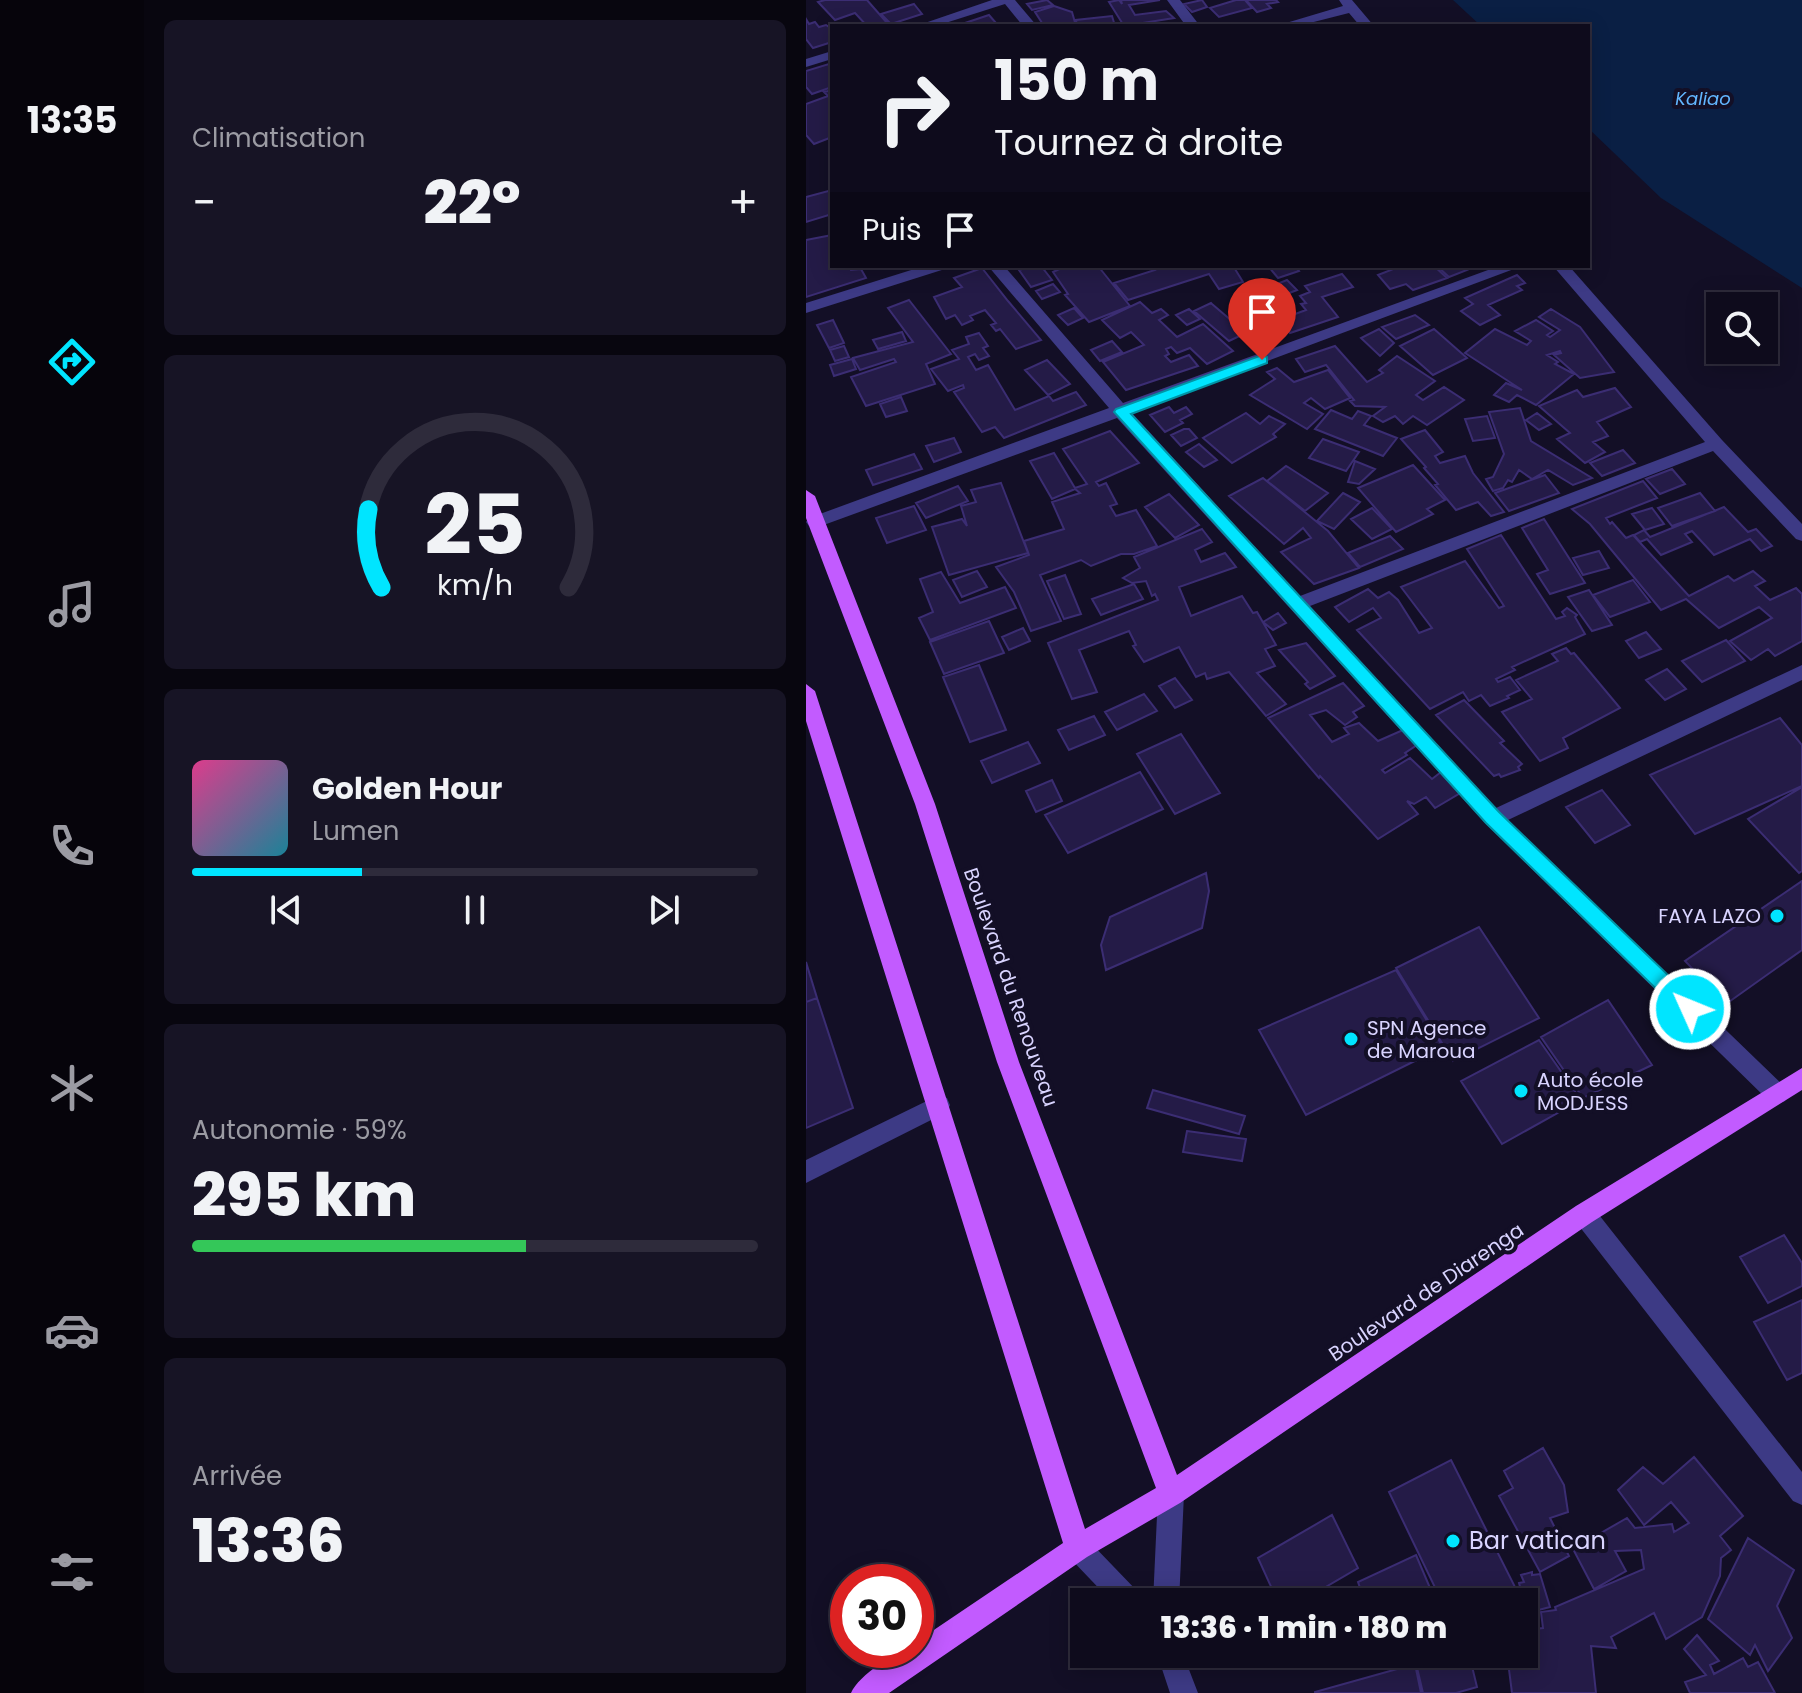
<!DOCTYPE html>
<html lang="fr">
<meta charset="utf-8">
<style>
:root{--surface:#0e0b1c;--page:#171425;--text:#f1f3f6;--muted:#9b9ba3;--line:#2e2b3b;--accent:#00e5ff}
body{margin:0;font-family:Poppins,sans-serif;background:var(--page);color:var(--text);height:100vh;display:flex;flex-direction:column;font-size:30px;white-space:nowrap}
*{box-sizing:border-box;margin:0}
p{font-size:26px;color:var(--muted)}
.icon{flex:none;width:44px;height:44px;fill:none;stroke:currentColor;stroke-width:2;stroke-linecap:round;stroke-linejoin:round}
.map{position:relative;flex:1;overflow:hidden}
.side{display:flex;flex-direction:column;gap:20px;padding:20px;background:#08060f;width:662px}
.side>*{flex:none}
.hud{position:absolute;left:24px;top:24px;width:760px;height:244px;border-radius:0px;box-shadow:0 4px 20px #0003,0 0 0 2px var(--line);background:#0e0b1c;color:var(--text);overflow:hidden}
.buttons{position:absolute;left:900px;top:292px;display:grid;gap:16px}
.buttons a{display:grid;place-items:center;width:72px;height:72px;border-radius:0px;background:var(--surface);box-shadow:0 4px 20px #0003,0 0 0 2px var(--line);font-size:40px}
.speed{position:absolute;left:24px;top:1564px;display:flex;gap:16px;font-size:40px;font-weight:700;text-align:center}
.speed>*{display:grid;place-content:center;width:104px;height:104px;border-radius:50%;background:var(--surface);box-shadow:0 4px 20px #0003,0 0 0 2px var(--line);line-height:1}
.speed .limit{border:12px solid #d22;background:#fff;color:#111}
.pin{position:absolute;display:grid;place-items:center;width:68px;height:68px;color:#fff;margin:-82px -34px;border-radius:50% 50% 50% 0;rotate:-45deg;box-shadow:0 0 8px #0007}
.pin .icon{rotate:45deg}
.me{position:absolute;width:88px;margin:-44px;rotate:314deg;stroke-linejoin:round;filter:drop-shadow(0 0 6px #0008)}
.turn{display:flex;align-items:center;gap:28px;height:168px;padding:0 32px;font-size:36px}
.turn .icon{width:104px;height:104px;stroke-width:2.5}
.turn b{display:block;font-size:56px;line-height:68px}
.then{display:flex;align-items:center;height:76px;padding:0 32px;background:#0003;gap:16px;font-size:30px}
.big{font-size:60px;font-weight:800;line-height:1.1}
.side .card{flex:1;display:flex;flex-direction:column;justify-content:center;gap:12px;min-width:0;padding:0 28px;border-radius:12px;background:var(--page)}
.side .dial{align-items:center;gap:0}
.dial svg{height:208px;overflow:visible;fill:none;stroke:var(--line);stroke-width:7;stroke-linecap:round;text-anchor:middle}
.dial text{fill:var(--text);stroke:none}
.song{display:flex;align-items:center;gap:24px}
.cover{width:96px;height:96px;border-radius:12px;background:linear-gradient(135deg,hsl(330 70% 55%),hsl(190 70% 35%))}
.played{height:8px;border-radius:4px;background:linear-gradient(90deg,var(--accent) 30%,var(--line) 30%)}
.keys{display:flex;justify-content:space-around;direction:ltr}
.heat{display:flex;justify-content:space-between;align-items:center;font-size:44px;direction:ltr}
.charge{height:12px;border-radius:6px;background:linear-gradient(90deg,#34c759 59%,var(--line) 0)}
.trip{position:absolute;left:264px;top:1588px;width:468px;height:80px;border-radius:0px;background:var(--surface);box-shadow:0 4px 20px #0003,0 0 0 2px var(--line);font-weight:800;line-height:80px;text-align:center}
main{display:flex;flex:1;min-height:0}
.menu{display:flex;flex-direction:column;width:144px;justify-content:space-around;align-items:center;background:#06040b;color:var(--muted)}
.menu .icon{width:56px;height:56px}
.menu .selected{color:var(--accent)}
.menu b{font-size:36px;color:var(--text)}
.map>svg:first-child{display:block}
.water{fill:#0a1f44}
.building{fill:#241b47;stroke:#3b2d73;stroke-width:2}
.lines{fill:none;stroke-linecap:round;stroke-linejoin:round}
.minor{fill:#3d3a85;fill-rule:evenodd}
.major{fill:#c25bff;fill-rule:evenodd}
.route{fill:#00e5ff;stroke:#0095a6;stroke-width:2}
.poi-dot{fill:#00e5ff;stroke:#130f26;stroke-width:3}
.labels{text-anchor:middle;stroke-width:8;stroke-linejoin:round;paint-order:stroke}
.far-water-label{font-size:18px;font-style:italic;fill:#62b6ff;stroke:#130f26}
.poi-label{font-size:20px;fill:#d9d4ff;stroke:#130f26;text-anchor:start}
.street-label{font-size:20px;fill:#d9d4ff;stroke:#130f26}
.near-poi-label{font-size:24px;fill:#d9d4ff;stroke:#130f26;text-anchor:start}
</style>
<main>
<nav class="menu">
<b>13:35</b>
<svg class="icon selected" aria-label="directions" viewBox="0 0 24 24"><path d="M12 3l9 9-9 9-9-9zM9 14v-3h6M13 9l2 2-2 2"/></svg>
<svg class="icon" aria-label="music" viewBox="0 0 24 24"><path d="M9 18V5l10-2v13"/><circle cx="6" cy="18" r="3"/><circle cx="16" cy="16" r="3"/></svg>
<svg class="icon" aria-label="phone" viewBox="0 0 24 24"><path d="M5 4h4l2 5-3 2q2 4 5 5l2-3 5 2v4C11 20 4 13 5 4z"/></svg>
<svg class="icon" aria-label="climate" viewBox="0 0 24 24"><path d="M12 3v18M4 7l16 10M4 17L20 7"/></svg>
<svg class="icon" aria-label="car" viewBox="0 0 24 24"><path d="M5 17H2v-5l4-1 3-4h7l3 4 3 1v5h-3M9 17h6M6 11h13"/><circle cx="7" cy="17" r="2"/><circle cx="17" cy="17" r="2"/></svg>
<svg class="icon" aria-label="filters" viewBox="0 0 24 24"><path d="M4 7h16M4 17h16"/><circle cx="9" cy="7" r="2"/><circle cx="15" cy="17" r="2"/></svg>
</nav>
<section class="side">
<div class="card"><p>Climatisation</p>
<div class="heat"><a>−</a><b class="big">22°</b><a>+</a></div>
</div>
<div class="card dial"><svg viewBox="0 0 100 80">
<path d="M14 69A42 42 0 1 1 86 69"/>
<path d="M14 69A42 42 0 0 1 9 39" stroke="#00e5ff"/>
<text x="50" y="56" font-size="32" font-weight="700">25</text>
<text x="50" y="72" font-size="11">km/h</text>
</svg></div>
<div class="card">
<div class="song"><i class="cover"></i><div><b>Golden Hour</b><p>Lumen</p></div></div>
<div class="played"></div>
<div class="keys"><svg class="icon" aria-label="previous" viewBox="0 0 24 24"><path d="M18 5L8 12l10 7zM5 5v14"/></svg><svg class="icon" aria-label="pause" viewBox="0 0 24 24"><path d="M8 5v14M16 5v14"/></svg><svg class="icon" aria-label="next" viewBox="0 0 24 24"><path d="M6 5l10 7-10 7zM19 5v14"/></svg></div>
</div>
<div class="card"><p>Autonomie · 59%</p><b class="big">295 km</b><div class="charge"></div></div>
<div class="card"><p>Arrivée</p><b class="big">13:36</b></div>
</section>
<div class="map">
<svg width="996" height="1693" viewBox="0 0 996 1693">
<rect width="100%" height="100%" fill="#130f26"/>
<!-- water -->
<path class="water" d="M647 0H996V288L855 198 782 128V26H675Z"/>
<!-- building -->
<path class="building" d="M19 0H61L82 24 61 26 49 13 29 20 12 2Z
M241 0 247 5 226 10 221 4Z
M313 0 316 4 315 0H354L323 5 329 15 360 11 368 18 318 26 303 2Z
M396 0 401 7 386 12 378 4Z
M430 0H439L446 8 413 17 404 8Z
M440 0H470L472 2 461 4 465 8 451 12Z
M108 4 116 14 85 24 75 14Z
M248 6 266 12 270 26H238L229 12Z
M183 15 190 23 180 26H162L159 23Z
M306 16 309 26H271L270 20Z
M0 19 3 24 9 22 13 27 20 25 26 29V42L7 48 0 39Z
M26 63V87L6 94 0 87V71Z
M26 90V137L8 144 0 135V104L22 96 18 92Z
M26 190V214L0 222V197Z
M26 235V266H43L45 270 55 269 60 278 0 297V240Z
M226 266H235L246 280 225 287 213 270Z
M292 266 324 306 283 322 259 295 262 294 247 272 260 266Z
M346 266H420L429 269 437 282 413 289 403 274 322 300 308 283 349 270Z
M462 266H489L493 271 472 278Z
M580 266H628L641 278 607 290 600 284 584 289 572 275 585 270Z
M631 266H656L661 270 643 277Z
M176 268 202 301 235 340 210 349 194 329 190 331 185 325 190 323 179 310 164 316 167 320 156 325 149 315 140 319 128 297 156 287 148 278Z
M536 274 547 287 516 297 532 317 484 333 473 320 500 310 495 304 500 303 494 296 504 292 499 286Z
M711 275 719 283 711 286 716 290 682 305 694 315 674 325 655 311 667 304 659 298Z
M481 280 491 290 465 300 456 290Z
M247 284 254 292 236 299 230 291Z
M103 300 145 354 120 364 129 384 60 406 45 377 90 362 88 359 54 370 47 358 107 342 82 308Z
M464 300 478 313 467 318 474 324 464 328 443 309Z
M334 302 346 313 355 309 362 315 353 320 371 337 397 324 427 351 401 364 384 348 371 353 365 347 360 349 363 354 359 356 365 362 383 355 392 366 320 390 297 362 338 345 325 332 314 338 296 320Z
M405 303 406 304 440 333 423 341 388 311Z
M268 308 277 318 262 325 252 315Z
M383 309 394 319 381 325 370 315Z
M745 309 774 327 808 372 774 378 748 355 755 353 754 351 741 355 752 362 749 364 768 374 730 405 711 395 703 402 688 395 700 383 716 390 659 353 689 329 721 345 725 341 709 331 730 320 747 331 741 335 744 337 754 330 733 317Z
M609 315 623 325 590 339 576 327Z
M27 320 38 343 23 348 11 325Z
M573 329 588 343 574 356 555 338Z
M628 329 661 358 627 375 594 346Z
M455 331 462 339 443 345 437 337Z
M96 332 100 341 72 349 67 340Z
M173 333 182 346 177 348 183 356 173 360 169 354 162 357 170 370 182 365 209 410 243 396 247 401 270 392 280 405 198 438 189 427 176 432 148 392 158 388 157 385 142 391 125 369 153 359 146 350 163 344 160 337Z
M306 341 316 352 294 361 285 350Z
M38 346 43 357 29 361 24 350Z
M529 346 561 382 577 373 573 370 591 356 629 381 610 395 617 400 638 387 658 400 621 425 607 416 597 424 589 416 577 422 567 416 579 407 549 406 544 401 548 400 520 365 499 372 490 359Z
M46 359 50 369 28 376 24 365Z
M241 360 264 384 242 395 219 370Z
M471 368 488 382 522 370 544 398 519 409 505 398 498 403 517 414 501 429 444 395 469 379 461 372Z
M809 388 825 407 791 422 802 436 787 442 799 452 779 463 751 439 764 433 733 406 771 390 777 397Z
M95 397 101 411 80 417 74 404Z
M363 407 368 413 380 407 386 414 374 420 377 423 359 432 344 415Z
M714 408 725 441 786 478 767 485 742 470 726 479 713 470 706 482 702 480 697 488 687 491 680 479 687 477 698 454 683 412Z
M525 410 546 419 552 411 565 416 558 425 591 438 577 456 509 429Z
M440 413 454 424 463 416 479 424 467 434 470 437 426 463 397 438Z
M731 413 745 424 733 430 720 420Z
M681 416 689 438 667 441 659 419Z
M378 429H383L391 438 375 446 365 435Z
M619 430 637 452 629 456 634 463 659 456 667 473 698 512 685 516 672 502 650 510 629 485 632 484 618 468 620 467 595 439Z
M304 431 333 463 290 482 293 486 300 483 311 504 304 506 310 516 330 510 351 546 328 554H315L285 566 275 560 234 575 255 621 225 631 208 592 190 567 223 555 218 541 258 529 246 502 274 493 269 489 246 499 224 461 248 453 269 488 281 484 257 449Z
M148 438 155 452 128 462 120 446Z
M517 439 553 452 540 471 503 458Z
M393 444 411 460 398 467 380 452Z
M817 450 829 463 796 476 784 463Z
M108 454 116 469 67 485 60 470Z
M549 461 569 469 553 484 542 482Z
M607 465 639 500 621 509 627 514 590 532 552 488Z
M480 466 482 467 522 493 499 511 461 481Z
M866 469 879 484 854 494 840 479Z
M739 475 753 493 703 511 689 493Z
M457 478 522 531 553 568 508 584 475 552 505 538 497 528 478 544 423 496Z
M837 481 851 498 800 518 804 524 806 522 820 538 827 535 883 596 922 576 928 581 947 571 959 581 949 586 964 600 990 588 996 594V641L969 656 962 649 945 660 924 641 966 618 953 607 913 628 880 599 855 610 784 524 766 509Z
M195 483 222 553 143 575 126 527 156 519 161 526 155 506 170 502 165 490Z
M152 486 162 501 120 518 110 503Z
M537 493 554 502 528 529 511 521Z
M894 493 909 511 866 526 852 508Z
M363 494 393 525 369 538 339 507Z
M108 506 120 530 81 543 70 518Z
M918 507 942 532 950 529 966 546 955 551 944 539 908 555 886 531 879 534 886 542 855 555 841 539 834 542 828 535 838 530 844 537Z
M566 508 586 529 566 539 545 519Z
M846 508 858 524 839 530 826 514Z
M738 519 779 583 744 594 731 574 742 570 716 528Z
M396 529 406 542 389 550 395 562 419 553 430 567 373 587 385 616 436 596 447 613 451 612 470 645 459 649 469 666 451 673 480 704 460 716 423 672 401 679 399 673 390 677 373 647 338 662 327 646 330 645 323 631 273 650 291 692 266 699 242 643 352 600 349 594 346 596 340 581 326 583 317 578 334 568 328 557Z
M695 535 750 619 759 616 756 612 761 608 771 615 769 617 779 634 706 667 709 670 690 679 692 682 704 677 714 690 701 696 703 698 684 706 675 695 663 701 657 692 624 709 551 630 575 618 567 608 543 622 529 607 562 589 572 598 583 592 592 600 613 633 626 628 595 587 659 561 693 608 698 606 661 549Z
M584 536 597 549 554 567 542 553Z
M793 551 803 568 777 575 767 558Z
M171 571 181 587 156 597 147 580Z
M135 572 154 603 199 587 210 608 124 640 113 618 127 612 114 579Z
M259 575 275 614 258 619 241 581Z
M827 580 844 602 804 617 787 595Z
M328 584 337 599 295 615 286 599Z
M783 590 806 625 786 631 762 597Z
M472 613 480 623 467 630 457 622Z
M183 621 198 653 138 674 124 642Z
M217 628 224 641 203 650 196 637Z
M840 632 855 649 833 658 820 641Z
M920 640 939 661 896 682 876 661Z
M500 643 529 676 504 689 499 684 502 682 473 650Z
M760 648 765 654 768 653 814 708 757 738 762 748 734 761 696 712 726 699 710 680 752 661 746 654Z
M173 665 200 730 164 742 137 677Z
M861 669 880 689 859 700 840 680Z
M369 678 386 700 369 708 353 686Z
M537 683 558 706 547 712 551 717 539 725 520 710 504 715 526 742 543 734 538 728 553 723 572 741 597 730 611 745 599 753 601 755 576 770 579 773 604 758 626 779 635 772 656 792 629 808 620 797 608 804 601 801 612 814 572 839 514 776 513 778 462 718Z
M338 694 351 711 311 730 299 712Z
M658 700 698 741 694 743 716 764 712 767 714 770 695 777 693 774 688 776 630 715Z
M288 716 299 735 263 750 252 730Z
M974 718 996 745V786L889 834 844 775Z
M375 734 414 793 369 814 331 754Z
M222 742 234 763 186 783 175 761Z
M334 772 357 809 262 853 239 815Z
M246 780 256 801 230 812 220 791Z
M996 787V871L993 873 942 819Z
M796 790 824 825 789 843 760 807Z
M400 873 403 891 396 928 300 970 295 945 304 917Z
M996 881V950L920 1004 879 961Z
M673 927 733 1018 647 1061 590 968Z
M0 962 11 998 0 1002Z
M590 970 637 1047 500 1115 453 1030Z
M11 998 47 1108 0 1128V1002Z
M802 1000 846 1065 777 1098 735 1037Z
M733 1040 775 1100 696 1144 655 1081Z
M347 1090 439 1116 433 1134 341 1108Z
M381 1131 440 1139 436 1161 377 1152Z
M978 1235 996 1263V1286L962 1303 934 1257Z
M996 1300V1373L981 1380 948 1322Z
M737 1448 758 1485 762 1512 744 1518 763 1556 734 1572 693 1496 707 1488 698 1471Z
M888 1457 937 1516 914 1536 925 1550 915 1558 914 1576 896 1617 860 1639 848 1613 805 1637 810 1648 785 1646 790 1693H706L701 1654H718V1630L737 1628 735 1612 750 1610 749 1607 838 1569 835 1550 809 1551 820 1571 788 1589 767 1549 821 1518 829 1528 866 1524 868 1532 883 1523 865 1502 838 1525 812 1490 837 1467 857 1484Z
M645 1460 711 1591 692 1602H636L583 1492Z
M526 1515 552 1568 494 1602H472L452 1558Z
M942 1538 988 1570 971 1606 986 1638 962 1671 949 1645 944 1655 902 1619Z
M610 1555 630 1602H559L552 1582Z
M726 1572V1575L734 1574 744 1607 721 1613 713 1583 718 1582 715 1575Z
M891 1635 913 1661 904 1665 908 1674 937 1658 942 1667 952 1662 969 1693H884L879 1682 900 1675 878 1649Z
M663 1654 671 1687 650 1693H617L608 1655Z
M609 1664 615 1693H509V1692Z"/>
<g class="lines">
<!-- minor -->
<path class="minor" d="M186 0H209L231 26H217L199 4 130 26H110Z
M361 0H374L394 26H380Z
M533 0H546L568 26H554L543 13 492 26H470L537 6Z
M26 51V59L0 67V59Z
M118 266H142L139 269 0 313V303Z
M182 266H198L317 403 693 266H716L325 412 494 596 899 442 747 266H763L916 440 996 524V541L990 539 907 451 504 606 690 808 996 665V680L702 820 979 1087 982 1094 979 1101 971 1104 963 1101 680 824 311 418 15 526H3L0 522 3 518 303 408Z
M133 1095 141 1098 144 1105 141 1112 0 1183V1160Z
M778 1203 786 1206 996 1472V1505L987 1501 770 1222 766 1214 770 1206Z
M365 1481 374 1485 378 1494 373 1602H347L352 1494 356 1485Z
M272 1535 281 1539 333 1593 337 1602H306L263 1557 259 1548 263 1539Z
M351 1654H377L392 1693H364Z"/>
<!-- major -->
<path class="major" d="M0 490 9 496 129 804 213 1062 371 1475 770 1206 996 1068V1090L786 1222 374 1503 281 1557 83 1693H45C53 1675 90 1650 110 1650V1642L257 1543 0 721V684L9 691 279 1529 350 1488 191 1062 109 804 0 518Z"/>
</g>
<!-- route -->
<path class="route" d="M456 355 461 357V363L325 414 693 812 891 1003 894 1009 891 1015 884 1018 877 1015 680 823 308 412 310 409Z"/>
<!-- markers -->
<g class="poi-dot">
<circle cx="971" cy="916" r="8"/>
<circle cx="545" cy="1039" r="8"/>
<circle cx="715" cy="1091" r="8"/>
<circle cx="647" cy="1541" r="8"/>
</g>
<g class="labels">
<!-- far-water labels -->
<g class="far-water-label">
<text x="897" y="105">Kaliao</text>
</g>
<!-- poi labels -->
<g class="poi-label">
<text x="955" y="923" text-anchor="end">FAYA LAZO</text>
<text x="561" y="1035">SPN Agence<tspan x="561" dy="23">de Maroua</tspan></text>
<text x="731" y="1087">Auto école<tspan x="731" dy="23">MODJESS</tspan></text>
</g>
<!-- street labels -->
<g class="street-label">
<text transform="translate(205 987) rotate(71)" y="7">Boulevard du Renouveau</text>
<text transform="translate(620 1292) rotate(-34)" y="7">Boulevard de Diarenga</text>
</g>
<!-- near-poi labels -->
<g class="near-poi-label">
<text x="663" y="1549">Bar vatican</text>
</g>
</g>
</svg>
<div class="buttons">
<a><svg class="icon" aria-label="search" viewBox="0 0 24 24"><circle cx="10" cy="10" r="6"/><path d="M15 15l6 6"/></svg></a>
</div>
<div class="speed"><div class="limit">30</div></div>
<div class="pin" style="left:456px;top:360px;background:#d93025"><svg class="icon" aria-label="arrive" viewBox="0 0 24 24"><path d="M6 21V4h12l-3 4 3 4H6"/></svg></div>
<svg class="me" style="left:884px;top:1009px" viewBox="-20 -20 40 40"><circle r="17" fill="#00e5ff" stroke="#fff" stroke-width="3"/><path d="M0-11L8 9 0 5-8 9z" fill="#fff"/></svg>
<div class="trip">13:36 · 1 min · 180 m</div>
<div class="hud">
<div class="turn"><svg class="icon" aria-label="right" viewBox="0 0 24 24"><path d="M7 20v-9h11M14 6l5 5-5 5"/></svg><div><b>150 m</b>Tournez à droite</div></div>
<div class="then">Puis<svg class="icon" aria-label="arrive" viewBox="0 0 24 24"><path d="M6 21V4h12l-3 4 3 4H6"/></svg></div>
</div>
</div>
</main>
